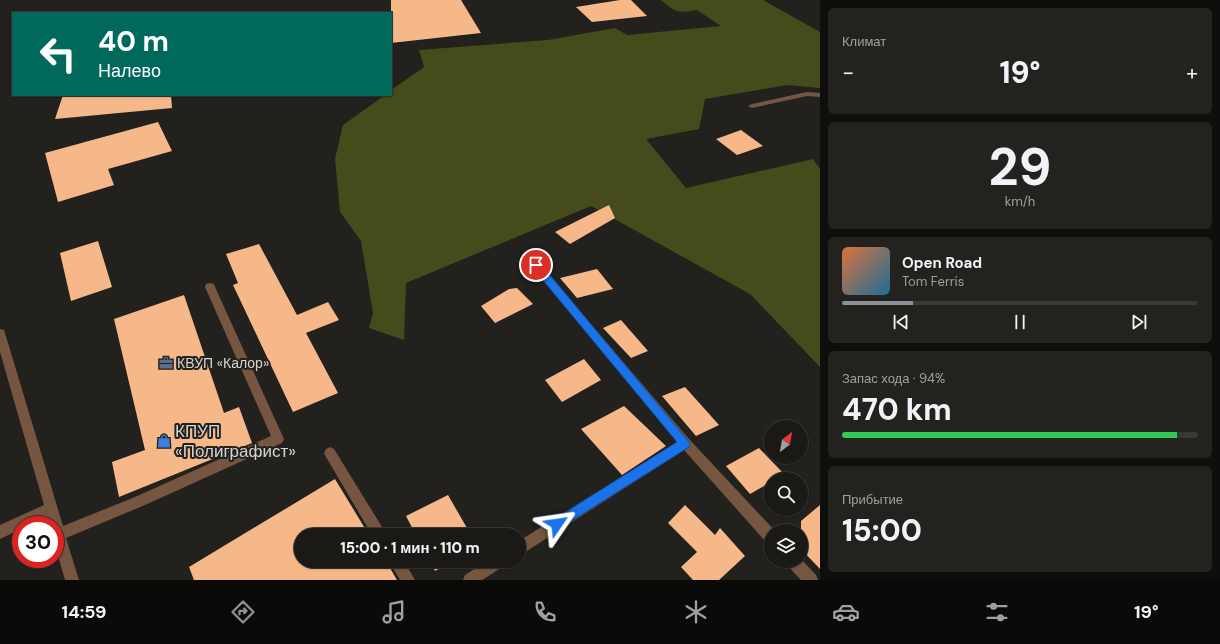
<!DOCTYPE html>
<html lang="ru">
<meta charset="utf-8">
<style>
:root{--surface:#1a1916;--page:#23221f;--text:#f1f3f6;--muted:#9fa0a1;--line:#383835;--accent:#8c9099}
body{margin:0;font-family:"DM Sans",sans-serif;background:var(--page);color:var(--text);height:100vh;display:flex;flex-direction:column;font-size:15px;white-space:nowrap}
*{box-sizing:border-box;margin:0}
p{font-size:13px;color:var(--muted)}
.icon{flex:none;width:22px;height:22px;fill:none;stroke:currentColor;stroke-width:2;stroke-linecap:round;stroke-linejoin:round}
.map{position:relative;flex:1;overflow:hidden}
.details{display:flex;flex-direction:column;gap:8px;padding:8px;background:#0e0e0c;width:400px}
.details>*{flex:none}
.hud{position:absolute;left:12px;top:12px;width:380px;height:84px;border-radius:0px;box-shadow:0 1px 3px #0004,0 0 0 1px var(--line);background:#00695c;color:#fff;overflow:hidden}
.needle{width:26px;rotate:31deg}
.tools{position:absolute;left:764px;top:420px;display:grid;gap:8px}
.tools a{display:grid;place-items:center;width:44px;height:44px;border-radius:50%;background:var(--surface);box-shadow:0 1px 3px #0004,0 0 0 1px var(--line);font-size:20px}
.speed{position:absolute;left:12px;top:516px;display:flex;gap:8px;font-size:20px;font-weight:700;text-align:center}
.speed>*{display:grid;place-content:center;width:52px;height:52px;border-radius:50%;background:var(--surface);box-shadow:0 1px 3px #0004,0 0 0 1px var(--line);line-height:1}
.speed .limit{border:6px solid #d22;background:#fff;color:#111}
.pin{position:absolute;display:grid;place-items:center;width:34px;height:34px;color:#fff;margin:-17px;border:2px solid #fff;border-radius:50%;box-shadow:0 1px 4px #0007}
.me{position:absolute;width:44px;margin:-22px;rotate:58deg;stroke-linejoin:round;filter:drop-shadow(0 0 3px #0008)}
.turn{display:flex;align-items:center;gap:14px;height:84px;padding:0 20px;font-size:18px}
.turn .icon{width:52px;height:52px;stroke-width:2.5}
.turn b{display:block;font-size:28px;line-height:34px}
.big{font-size:30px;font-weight:800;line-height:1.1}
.details .tile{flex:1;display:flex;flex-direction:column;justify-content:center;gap:6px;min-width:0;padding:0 14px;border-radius:6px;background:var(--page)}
.details .dial{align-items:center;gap:0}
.dial b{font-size:52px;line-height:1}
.song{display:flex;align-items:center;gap:12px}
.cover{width:48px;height:48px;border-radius:6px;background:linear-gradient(135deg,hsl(20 70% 55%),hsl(200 70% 35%))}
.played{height:4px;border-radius:2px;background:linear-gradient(90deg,var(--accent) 20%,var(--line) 20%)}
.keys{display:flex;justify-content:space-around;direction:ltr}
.heat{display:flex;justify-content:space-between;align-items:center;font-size:22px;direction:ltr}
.charge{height:6px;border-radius:3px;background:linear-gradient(90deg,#34c759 94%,var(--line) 0)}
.trip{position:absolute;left:294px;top:528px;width:232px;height:40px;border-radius:20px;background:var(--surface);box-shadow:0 1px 3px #0004,0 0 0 1px var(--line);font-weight:800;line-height:40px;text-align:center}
.dock{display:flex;height:64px;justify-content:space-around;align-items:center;background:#0a0a09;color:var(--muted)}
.dock .icon{width:28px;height:28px}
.dock .on{color:var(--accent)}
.dock b{font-size:18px;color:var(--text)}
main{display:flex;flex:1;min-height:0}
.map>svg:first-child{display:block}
.forest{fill:#454b1a}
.building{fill:#f6b889}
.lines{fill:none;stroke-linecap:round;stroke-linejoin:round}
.minor{fill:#765641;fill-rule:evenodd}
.route{fill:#1a73e8;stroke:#114b97}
.labels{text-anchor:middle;stroke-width:4;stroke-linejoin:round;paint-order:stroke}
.poi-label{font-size:14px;fill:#d5d4d2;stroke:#23211e;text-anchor:start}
.near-poi-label{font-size:17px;fill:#d5d4d2;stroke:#23211e;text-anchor:start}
</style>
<main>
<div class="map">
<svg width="820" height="580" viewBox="0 0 820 580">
<rect width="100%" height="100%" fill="#23211e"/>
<!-- forest -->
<path class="forest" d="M661 0H763L820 32V88L787 85 705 99 699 129 646 139 686 188 813 159 820 169V367L750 294 591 206 406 283 404 340 369 328 373 313 361 241 340 212 335 159 343 125 385 95H391V90L424 67 419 50 548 40 615 28 627 35 721 26 697 10C677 13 676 13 661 0Z"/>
<!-- building -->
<path class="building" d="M391 0H461L481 33 391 43Z
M620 0H631L647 16 592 22 576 7Z
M63 95H171L172 108 55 119Z
M158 122 172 151 108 169 114 185 58 202 45 153Z
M741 130 763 146 737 155 716 139Z
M609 205 615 218 570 244 555 232Z
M98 241 112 287 71 301 60 253Z
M259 244 297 315 328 302 339 320 306 333 338 393 293 412 233 285 238 283 226 254Z
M597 269 613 289 577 298 560 278Z
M517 288 533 304 495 323 481 306 509 289Z
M184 295 224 413 239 407 252 443 119 497 112 462 145 450 114 319Z
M621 320 648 351 631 358 603 328Z
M584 359 601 380 562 402 545 380Z
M685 387 719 425 696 436 662 396Z
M624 406 666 446 622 475 581 429Z
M759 448 785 475 777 479H771V482L750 494 726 466Z
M335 479 369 535H301V561H386L397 580H194L189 567Z
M448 495 471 535H416L406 516Z
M685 505 715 535 720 528 745 556 719 580H693L681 567 697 552 668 523Z
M820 505V569L801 549V521Z
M430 561H454L435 571Z"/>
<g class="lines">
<!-- minor -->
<path class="minor" d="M807 92 820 93V97L807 96 752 108 748 106 752 104Z
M536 261 539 263 689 439 775 531H771V544L766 542 684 450 519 556V541L677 442 533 267 531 265Z
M210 283 214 284 215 287 284 439 282 443 145 505 66 538 79 580H65L55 545V525H49L47 517 29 525H21V529L0 539V525L44 505 0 352V329L4 330 5 333 63 526 135 497 271 436 205 287 206 284Z
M330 447 334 449 387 535H372L326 457 324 453 326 449Z
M801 559 816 575 818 580H801L788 566 786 561H801Z
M389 561H404L415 580H400Z
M487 561H506L504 566 482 580H463L465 575Z"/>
</g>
<!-- route -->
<path class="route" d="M536 261 539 262 690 443 689 447 557 530 553 528 551 524 553 520 677 442 532 267 531 265Z"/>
<!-- icons -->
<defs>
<g id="office-bare" transform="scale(1.08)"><path d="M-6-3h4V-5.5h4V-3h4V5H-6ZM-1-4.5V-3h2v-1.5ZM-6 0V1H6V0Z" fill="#5c6f8a" stroke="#23211e" stroke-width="2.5" paint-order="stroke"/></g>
<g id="shop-bare" transform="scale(1.08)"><path d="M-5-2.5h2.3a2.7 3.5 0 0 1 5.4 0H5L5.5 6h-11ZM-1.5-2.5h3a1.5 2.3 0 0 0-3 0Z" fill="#3f7fe0" stroke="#23211e" stroke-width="2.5" paint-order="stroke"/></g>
</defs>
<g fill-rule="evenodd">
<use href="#office-bare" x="166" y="363"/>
<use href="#shop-bare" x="164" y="441"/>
</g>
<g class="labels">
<!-- poi labels -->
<g class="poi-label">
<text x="177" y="368">КВУП «Калор»</text>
</g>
<!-- near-poi labels -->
<g class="near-poi-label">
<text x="175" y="437">КПУП<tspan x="175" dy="20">«Полиграфист»</tspan></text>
</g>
</g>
</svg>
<div class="tools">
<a><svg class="needle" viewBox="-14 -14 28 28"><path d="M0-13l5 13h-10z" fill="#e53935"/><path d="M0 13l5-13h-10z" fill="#9fa0a1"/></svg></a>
<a><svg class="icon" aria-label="search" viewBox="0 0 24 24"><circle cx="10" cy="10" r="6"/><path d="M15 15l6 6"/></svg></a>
<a><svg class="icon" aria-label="layers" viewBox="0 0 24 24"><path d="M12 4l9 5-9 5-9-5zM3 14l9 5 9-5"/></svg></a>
</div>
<div class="speed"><div class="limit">30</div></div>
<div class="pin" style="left:536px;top:265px;background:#d93025"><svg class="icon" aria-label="arrive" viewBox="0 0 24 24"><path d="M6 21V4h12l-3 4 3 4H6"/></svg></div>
<svg class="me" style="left:557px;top:524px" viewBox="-20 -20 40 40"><path d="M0-17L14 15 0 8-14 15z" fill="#1a73e8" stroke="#fff" stroke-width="4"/></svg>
<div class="trip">15:00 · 1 мин · 110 m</div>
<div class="hud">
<div class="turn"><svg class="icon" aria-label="left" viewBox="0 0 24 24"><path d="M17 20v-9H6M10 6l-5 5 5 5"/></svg><div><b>40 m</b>Налево</div></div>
</div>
</div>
<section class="details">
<div class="tile"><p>Климат</p>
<div class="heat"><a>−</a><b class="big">19°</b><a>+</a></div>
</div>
<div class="tile dial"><b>29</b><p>km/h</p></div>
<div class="tile">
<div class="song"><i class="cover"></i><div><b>Open Road</b><p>Tom Ferris</p></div></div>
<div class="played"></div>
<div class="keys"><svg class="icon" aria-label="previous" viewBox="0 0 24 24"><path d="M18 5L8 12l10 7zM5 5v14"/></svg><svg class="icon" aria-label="pause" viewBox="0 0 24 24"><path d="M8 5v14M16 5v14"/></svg><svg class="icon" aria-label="next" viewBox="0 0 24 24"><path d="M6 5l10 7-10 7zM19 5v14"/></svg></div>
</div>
<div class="tile"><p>Запас хода · 94%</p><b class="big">470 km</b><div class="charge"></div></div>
<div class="tile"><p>Прибытие</p><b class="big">15:00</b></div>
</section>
</main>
<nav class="dock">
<b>14:59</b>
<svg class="icon on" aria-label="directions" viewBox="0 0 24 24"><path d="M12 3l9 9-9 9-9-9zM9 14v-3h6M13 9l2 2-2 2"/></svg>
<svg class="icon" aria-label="music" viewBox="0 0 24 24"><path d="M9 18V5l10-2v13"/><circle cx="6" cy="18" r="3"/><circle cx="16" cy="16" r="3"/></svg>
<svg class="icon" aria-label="phone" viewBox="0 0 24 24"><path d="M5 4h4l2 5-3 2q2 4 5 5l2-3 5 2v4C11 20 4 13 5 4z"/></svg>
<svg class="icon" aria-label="climate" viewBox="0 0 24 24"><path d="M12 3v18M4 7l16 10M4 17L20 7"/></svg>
<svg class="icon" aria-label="car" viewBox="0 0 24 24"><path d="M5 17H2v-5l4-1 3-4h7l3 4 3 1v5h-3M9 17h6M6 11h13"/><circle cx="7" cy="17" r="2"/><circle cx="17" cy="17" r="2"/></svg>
<svg class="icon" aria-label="filters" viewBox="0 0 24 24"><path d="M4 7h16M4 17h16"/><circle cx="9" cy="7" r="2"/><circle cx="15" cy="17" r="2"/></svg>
<b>19°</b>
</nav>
